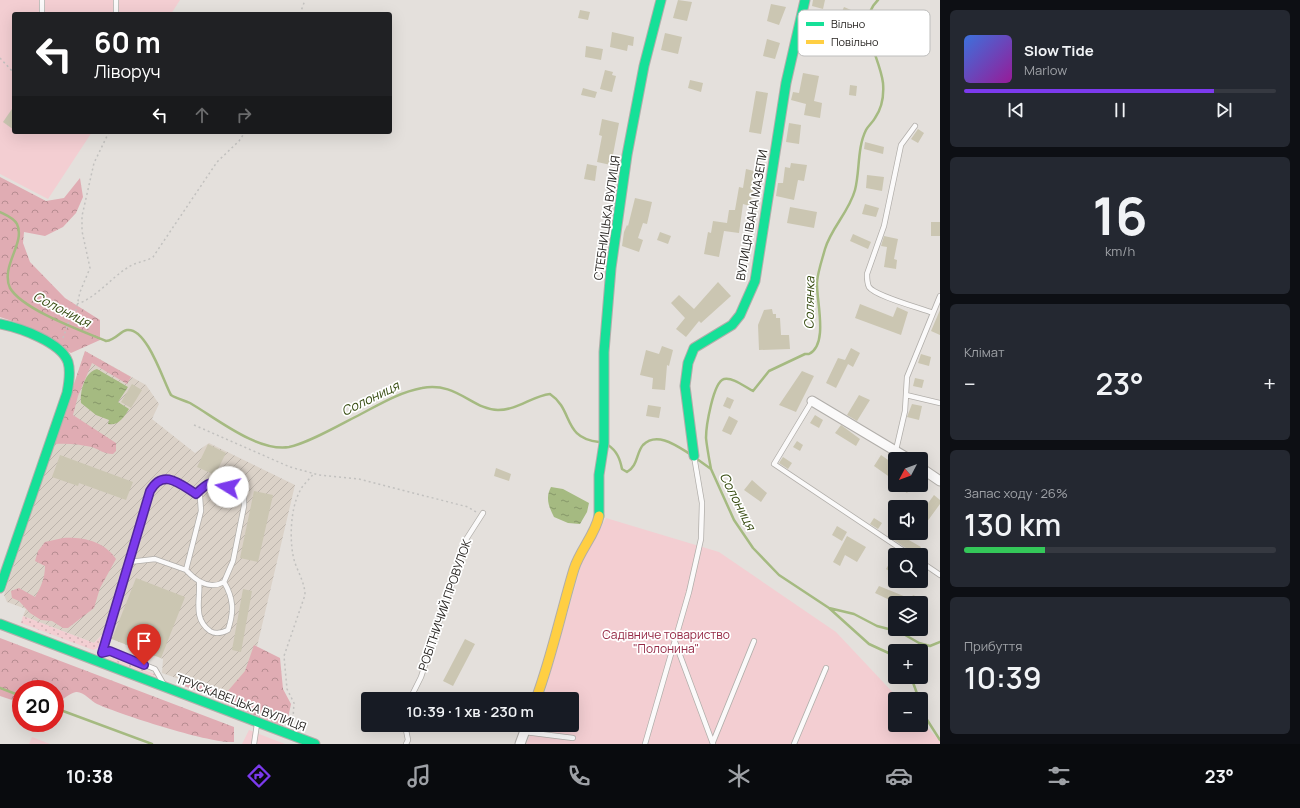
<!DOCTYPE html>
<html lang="uk">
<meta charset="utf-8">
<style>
:root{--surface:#171b24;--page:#242831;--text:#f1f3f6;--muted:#9ea1a6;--line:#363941;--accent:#7c3aed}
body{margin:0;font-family:Manrope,sans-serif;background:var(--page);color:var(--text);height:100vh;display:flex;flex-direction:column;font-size:15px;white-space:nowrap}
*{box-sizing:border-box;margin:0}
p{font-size:13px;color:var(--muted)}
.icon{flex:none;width:22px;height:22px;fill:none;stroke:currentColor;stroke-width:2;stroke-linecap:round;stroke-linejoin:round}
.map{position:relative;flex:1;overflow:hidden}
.side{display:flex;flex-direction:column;gap:10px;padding:10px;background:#0d0f14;width:360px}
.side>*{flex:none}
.top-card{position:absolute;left:12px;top:12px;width:380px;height:122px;border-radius:4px;box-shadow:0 4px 16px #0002;background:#202124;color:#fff;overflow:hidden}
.needle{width:26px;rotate:229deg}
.fabs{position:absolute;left:888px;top:452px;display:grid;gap:8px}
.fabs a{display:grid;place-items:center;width:40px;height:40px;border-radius:4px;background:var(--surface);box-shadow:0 4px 16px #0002;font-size:20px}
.speed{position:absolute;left:12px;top:680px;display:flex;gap:8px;font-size:20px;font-weight:700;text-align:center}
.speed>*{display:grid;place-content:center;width:52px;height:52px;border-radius:50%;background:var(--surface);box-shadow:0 4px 16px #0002;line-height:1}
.speed .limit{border:6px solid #d22;background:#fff;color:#111}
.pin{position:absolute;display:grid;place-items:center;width:34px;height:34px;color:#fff;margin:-41px -17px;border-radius:50% 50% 50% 0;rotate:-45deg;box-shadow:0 0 4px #0007}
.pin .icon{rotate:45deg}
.me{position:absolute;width:44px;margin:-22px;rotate:279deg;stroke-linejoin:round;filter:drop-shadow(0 0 3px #0008)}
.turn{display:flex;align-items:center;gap:14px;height:84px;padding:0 16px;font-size:18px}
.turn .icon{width:52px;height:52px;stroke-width:2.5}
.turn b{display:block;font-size:28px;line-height:34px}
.lanes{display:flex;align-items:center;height:38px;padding:0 16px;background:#0003;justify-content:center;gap:20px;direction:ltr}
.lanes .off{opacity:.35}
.big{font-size:30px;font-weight:600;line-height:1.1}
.side .widget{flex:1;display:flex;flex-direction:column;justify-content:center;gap:6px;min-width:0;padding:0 14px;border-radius:6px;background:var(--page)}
.side .dial{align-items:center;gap:0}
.dial b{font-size:52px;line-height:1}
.song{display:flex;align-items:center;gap:12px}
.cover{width:48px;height:48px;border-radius:6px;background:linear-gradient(135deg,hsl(220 70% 55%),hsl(300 70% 35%))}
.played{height:4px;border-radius:2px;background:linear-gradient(90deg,var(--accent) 80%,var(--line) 80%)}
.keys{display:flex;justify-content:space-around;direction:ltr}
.heat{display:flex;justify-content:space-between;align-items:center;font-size:22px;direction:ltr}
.charge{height:6px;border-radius:3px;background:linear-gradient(90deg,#34c759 26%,var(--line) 0)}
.trip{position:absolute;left:361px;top:692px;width:218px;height:40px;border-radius:4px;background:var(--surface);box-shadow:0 4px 16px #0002;font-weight:600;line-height:40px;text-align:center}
.menu{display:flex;height:64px;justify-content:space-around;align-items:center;background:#090b0e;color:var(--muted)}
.menu .icon{width:28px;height:28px}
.menu .active{color:var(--accent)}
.menu b{font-size:18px;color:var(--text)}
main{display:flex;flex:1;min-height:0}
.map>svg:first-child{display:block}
.industrial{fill:url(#industrial-furrows)}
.grass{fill:url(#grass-dots)}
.forest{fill:url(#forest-crowns)}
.garden{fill:#f3ced2}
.water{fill:url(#water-ripples)}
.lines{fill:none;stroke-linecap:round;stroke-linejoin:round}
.stream{stroke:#a5ba81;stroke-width:2.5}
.building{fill:#cbc6b2}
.lane-casing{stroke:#b1aeaa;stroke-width:6}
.street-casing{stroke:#b1aeaa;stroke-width:11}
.fast-casing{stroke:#b1aeaa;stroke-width:11}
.slow-casing{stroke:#b1aeaa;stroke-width:11}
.path{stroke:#c2c1bf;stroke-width:1.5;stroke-dasharray:2 3;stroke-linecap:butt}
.lane{stroke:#fbfafa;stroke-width:4.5}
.street{stroke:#fbfafa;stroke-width:9}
.fast{stroke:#16e098;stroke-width:9}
.slow{stroke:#ffcf43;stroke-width:9}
.route-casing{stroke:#51269a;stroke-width:10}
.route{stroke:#7c3aed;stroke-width:7}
.labels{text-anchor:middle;stroke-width:3.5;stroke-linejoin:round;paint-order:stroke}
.street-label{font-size:12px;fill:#282522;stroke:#fff}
.park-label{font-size:12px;fill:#952a46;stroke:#fff}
.water-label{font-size:13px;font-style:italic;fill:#354a0f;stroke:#fff}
.key{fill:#fff;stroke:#bebebd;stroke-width:1}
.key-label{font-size:11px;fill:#282522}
</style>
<main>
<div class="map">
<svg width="940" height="744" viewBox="0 0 940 744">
<defs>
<pattern id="industrial-furrows" width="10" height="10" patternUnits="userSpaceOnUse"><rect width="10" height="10" fill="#dbd2c8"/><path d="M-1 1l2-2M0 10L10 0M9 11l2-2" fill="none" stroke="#bcb4ac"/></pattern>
<pattern id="grass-dots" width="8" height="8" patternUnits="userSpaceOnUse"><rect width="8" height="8" fill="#f3ced2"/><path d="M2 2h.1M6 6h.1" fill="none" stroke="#d0b1b4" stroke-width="1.8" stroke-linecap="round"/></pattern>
<pattern id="forest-crowns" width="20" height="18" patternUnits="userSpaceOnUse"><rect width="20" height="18" fill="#e0acb3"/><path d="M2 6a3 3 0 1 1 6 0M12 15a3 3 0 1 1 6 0" fill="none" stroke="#b68c91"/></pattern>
<pattern id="water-ripples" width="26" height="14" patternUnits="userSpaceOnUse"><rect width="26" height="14" fill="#a5ba81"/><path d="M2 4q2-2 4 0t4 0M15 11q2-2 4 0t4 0" fill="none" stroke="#869769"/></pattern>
</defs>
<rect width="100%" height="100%" fill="#e4e0dc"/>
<!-- industrial -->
<path class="industrial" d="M85 351 146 385 159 404 152 419 195 453 209 443 295 485 244 702 162 673 163 659 101 635 94 643 23 616 26 609 7 602 4 595Z"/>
<!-- grass -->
<path class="grass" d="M23 616 94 643 102 635 98 648 93 650 21 623Z
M109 657 157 675V677L108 659Z"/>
<!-- forest -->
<path class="forest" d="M0 177 46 201 64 198 80 178 83 197 76 213 63 227 45 236 24 232 23 243 30 262 65 298 100 320V340L71 353 15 322 0 317Z
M85 351 131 377 127 384 92 363 78 396 73 415 116 443V451L113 454C104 454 100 450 92 447 79 444 67 443 54 444Z
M63 538C83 537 104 541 116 559L100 588 94 608 68 628H63L52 621 41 620 30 613 19 601 12 598 11 591 19 588 35 597C41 587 45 578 45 566L35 561 38 551 45 542Z
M0 638 234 727V742C211 744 122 715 97 704 91 701 83 691 76 692 69 693 62 701 55 704V689H21V703L0 696Z
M254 645 280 658 283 689 291 704 288 718 283 726 214 699 215 697 184 686 187 680 221 692H227L245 671Z"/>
<!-- garden -->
<path class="garden" d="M0 0H180L171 14H14V132H92L48 199 0 174Z
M606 518 719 552 836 632 899 699H895V725H921V721L940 741V744H526L535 725H572V699H543L582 562Z
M249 730 285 744H242Z
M32 737 50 744H29Z"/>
<!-- water -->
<path class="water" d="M97 369 128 387 118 402 129 409C124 417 119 426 108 424L109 420 96 415 81 403C80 393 84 372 97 369Z
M551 487 563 489 589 503 587 512 580 524 568 523 554 517C549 507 545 498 551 487Z"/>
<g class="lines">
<!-- stream -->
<path class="stream" d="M0 212C6 215 14 218 17 224 26 243 0 266 10 288 23 310 82 331 106 341 116 340 120 331 127 330 147 327 164 383 171 395 177 399 184 400 190 403 216 418 257 452 289 447 309 443 341 424 361 414 380 404 400 392 422 388 456 381 473 410 498 410 518 410 532 396 550 394 574 410 562 438 599 442
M608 445C617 451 620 459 622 469L627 472C638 466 636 453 643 445 657 431 677 446 690 454
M697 459 711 469 734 520 753 548 779 575 829 608 854 614 877 626 900 632 919 643 930 646 940 642
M711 469C709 458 707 448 706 438 706 427 713 382 724 379 733 377 745 387 753 391L769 371 805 354H809C829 344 816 300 817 282 818 271 822 260 825 249 831 228 849 212 855 190 860 171 857 148 866 130 868 126 873 122 875 118 882 108 884 95 883 83 880 56 854 23 878 0
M829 608 869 644 895 656
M911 677 919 699
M0 688 21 696
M921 705 924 715 940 740
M55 708 152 744"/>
</g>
<!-- building -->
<path class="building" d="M678 0 692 2 687 21 673 18Z
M813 0H825L823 9 812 6Z
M771 4 786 7 779 25 767 21Z
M844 7 851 10 847 21 839 18Z
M580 10 590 12 588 20 578 18Z
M612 32 634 37 633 46 628 45 627 51 610 47Z
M665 33 682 37 678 54 661 50Z
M767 39 780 43 775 59 763 56Z
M586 46 603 49 601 60 585 57Z
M605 70 613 72 612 75 616 76 612 92 600 89Z
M803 73 819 76 814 101 822 103 820 118 804 115 806 104 791 100 793 92 799 93Z
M690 80 703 83 701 92 688 88Z
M850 85 857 86 856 96 849 95Z
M583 88 597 92 595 98 581 95Z
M756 91 768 93 761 134 749 132Z
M14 106V130L3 122Z
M602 119 619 123 611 165 597 162 602 136 599 135Z
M789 123 801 125 799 144 786 142Z
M918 129 924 133 918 143 911 139Z
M865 142 884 147 883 154 864 149Z
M791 163 807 165 804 181 798 180 794 200 776 196 778 183H783L785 167 790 168Z
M587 164 597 166 595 181 584 179Z
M746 169 754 171 751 190H753L750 206 743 204 739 233 724 231 719 257 704 254 708 232 711 233 713 221 727 223 729 210H735L739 187 743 188Z
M867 175 884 177 882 191 866 188Z
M635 198 652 202 647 224 643 223 638 238 643 240 639 252 622 246 624 232 627 225 628 226Z
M865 204 879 208 876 217 862 214Z
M790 207 817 212 814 228 787 223Z
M931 222H940V236H931Z
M660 232 671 236 668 244 657 240Z
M853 234 871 242 868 249 850 241Z
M884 236 898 239 894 259 897 260 896 269 884 267 887 247 881 246Z
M718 282 731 296 701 323 699 321 686 337 676 329 685 318 671 303 679 295 694 309Z
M860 304 893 317 897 307 908 312 901 335 855 318Z
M772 309 773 314H776V318H780L781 335H789L790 349 759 350 758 325 764 310Z
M940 310V335L931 331Z
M662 346 673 350 669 366 667 365 665 390 652 389 653 378 640 375 646 350 659 354Z
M851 348 860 353 853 367 848 364 836 388 826 383 838 358 845 360Z
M921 354 931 357 929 366 918 363Z
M802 371 814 376 796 412 779 405Z
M915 378 924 380 922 388 913 386Z
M132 384 142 390 131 408 121 402Z
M859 395 870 400 857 421 847 415Z
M727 397 734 400 730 409 723 406Z
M912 404 922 406 919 420 907 417Z
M648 405 661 407 659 418 646 416Z
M815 415 823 420 819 428 810 423Z
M729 416 738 421 731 435 722 431Z
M841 425 860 439 856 446 835 433Z
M797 441 803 445 800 451 793 447Z
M208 444 226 453 215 475 197 467Z
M60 455 133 482 126 500 79 483 78 486 52 477Z
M881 455 891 462 895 458V472L891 478 874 466Z
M783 457 792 463 788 469 779 463Z
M496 468 511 474 509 481 494 476Z
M752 480 767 493 761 502 744 490Z
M896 485H913L907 493Z
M254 491 273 495 258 562 240 558Z
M934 495 940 500V504L921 530V513Z
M874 518 882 523 878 529 870 524Z
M837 526 847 532 842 541 832 535Z
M895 532 921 547 916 555 891 538Z
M847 536 866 547 857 562 845 555 840 566 833 562Z
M895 554V575L886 569Z
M136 578 185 597 161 658 112 639Z
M879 586 911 599 913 595 920 598 918 603H896L875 593Z
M243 589 252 591 241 652 232 650Z
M465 639 475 644 453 686 443 681Z"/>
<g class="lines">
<!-- lane casing -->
<g class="lane-casing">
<path id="lane" d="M42 0V14
M116 0V14
M915 126 901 145 884 226 867 274C867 278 867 283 869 287 875 296 920 308 933 313
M906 395 940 403
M812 401 774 464 910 555
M896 450 905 411 907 377 940 296
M129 562 155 559 186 570
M921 562 940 575
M199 581C201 598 192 618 210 631 216 635 222 633 228 630 234 612 234 599 224 582
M674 639 713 744
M102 653 150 491 158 482 171 479 200 497 201 511 186 570C196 581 210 590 224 582L233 561 244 506V497C237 488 217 478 206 485 202 487 199 491 196 494
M101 654 110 651 155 669 163 683
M410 699 421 677 467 538 483 513
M405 725 408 740 406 744
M525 732 573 738
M713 742 754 641
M254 744 257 724
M645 744 689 592 701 539 702 503 694 456
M794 744 826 668"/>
</g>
<!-- street casing -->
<g class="street-casing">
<path id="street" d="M812 401 909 459
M921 468 940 481
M520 744 527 725"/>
</g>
<!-- fast casing -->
<g class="fast-casing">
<path id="fast" d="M0 324C20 328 61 342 68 362 71 372 69 383 67 393L0 588
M694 456 685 386 688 363 694 348 732 325 740 315 755 281 786 83 805 0
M599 516V475L604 443V352L611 268 627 155 644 66 661 0
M0 624 315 744"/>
</g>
<!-- slow casing -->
<g class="slow-casing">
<path id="slow" d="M536 699C552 656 561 612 574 569 580 550 595 535 599 516"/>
</g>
<!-- path -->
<path class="path" d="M300 14 305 0
M0 58 14 73
M77 304C96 298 111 278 127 268 135 262 145 262 153 257L217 162 239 141 245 132
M63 338 69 321 76 310 80 292 90 268 82 231V216L94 163 109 132
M194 425 290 467 319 475 359 479 468 507 476 512
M290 723 293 718 294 703 287 689 284 656 305 595C305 584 299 574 295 563 289 545 290 510 299 493 302 485 309 480 314 473"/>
<!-- lane -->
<use href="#lane" class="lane"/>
<!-- street -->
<use href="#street" class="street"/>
<!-- fast -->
<use href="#fast" class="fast"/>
<!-- slow -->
<use href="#slow" class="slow"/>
</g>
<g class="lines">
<!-- route casing -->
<g class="route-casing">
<path id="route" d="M144 665 110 651 102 653 150 491C163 468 180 484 196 494 208 482 211 480 228 487"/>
</g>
<!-- route -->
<use href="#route" class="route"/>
</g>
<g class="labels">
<!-- street labels -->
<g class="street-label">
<text transform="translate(752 215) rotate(-80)" y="4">ВУЛИЦЯ ІВАНА МАЗЕПИ</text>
<text transform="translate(607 218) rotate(-82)" y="4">СТЕБНИЦЬКА ВУЛИЦЯ</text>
<text transform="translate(445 605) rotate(-71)" y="4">РОБІТНИЧИЙ ПРОВУЛОК</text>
<text transform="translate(241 703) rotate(21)" y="4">ТРУСКАВЕЦЬКА ВУЛИЦЯ</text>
</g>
<!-- park labels -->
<g class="park-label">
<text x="666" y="639">Садівниче товариство<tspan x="666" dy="14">"Полонина"</tspan></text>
</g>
<!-- water labels -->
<g class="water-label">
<text transform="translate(809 303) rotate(-89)" y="5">Солянка</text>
<text transform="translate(62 309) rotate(27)" y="5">Солониця</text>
<text transform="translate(370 398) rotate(-26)" y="5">Солониця</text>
<text transform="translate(738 501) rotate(63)" y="5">Солониця</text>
</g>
</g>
<!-- legend -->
<rect x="798" y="10" width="132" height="46" rx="6" class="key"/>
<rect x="806" y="22" width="18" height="4" fill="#16e098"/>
<rect x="806" y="40" width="18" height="4" fill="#ffcf43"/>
<g class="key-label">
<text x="831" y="28">Вільно</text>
<text x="831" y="46">Повільно</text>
</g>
</svg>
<div class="fabs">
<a><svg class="needle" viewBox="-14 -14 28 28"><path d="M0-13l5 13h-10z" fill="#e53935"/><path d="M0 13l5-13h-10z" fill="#9ea1a6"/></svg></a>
<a><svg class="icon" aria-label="sound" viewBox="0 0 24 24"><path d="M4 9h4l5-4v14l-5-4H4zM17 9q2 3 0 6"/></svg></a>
<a><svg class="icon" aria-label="search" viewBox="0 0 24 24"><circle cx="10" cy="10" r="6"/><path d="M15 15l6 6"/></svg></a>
<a><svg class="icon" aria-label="layers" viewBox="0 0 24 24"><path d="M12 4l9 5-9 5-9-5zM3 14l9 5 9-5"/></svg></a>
<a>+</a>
<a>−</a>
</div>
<div class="speed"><div class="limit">20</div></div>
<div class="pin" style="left:144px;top:665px;background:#d93025"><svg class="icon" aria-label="arrive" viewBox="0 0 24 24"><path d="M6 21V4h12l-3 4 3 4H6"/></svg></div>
<svg class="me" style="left:228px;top:487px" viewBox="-20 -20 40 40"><circle r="19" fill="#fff"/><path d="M0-13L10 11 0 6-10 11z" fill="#7c3aed"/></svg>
<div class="trip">10:39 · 1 хв · 230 m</div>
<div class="top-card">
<div class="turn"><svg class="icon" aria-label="left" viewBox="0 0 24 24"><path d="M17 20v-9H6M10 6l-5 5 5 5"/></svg><div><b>60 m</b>Ліворуч</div></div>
<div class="lanes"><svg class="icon" aria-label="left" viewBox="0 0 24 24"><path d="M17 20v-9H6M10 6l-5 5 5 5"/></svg><svg class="icon off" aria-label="ahead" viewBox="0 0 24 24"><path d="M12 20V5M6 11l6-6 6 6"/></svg><svg class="icon off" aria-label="right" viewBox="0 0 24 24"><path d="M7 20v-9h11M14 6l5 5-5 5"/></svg></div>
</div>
</div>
<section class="side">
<div class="widget">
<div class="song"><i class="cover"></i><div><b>Slow Tide</b><p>Marlow</p></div></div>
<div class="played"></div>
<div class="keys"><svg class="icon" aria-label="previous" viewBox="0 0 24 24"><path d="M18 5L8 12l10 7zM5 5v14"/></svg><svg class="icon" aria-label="pause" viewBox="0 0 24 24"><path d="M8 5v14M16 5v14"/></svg><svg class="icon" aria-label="next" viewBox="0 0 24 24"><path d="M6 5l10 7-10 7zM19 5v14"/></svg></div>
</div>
<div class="widget dial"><b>16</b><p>km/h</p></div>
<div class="widget"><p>Клімат</p>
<div class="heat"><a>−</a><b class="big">23°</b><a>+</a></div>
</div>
<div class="widget"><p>Запас ходу · 26%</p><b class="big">130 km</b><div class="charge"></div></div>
<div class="widget"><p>Прибуття</p><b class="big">10:39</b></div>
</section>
</main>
<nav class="menu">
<b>10:38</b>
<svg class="icon active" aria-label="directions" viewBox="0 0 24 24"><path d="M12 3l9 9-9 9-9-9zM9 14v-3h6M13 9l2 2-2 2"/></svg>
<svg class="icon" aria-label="music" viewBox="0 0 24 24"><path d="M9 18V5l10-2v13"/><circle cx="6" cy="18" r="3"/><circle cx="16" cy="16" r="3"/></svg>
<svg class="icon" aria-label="phone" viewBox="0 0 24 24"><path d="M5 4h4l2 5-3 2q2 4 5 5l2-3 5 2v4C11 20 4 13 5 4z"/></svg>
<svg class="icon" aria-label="climate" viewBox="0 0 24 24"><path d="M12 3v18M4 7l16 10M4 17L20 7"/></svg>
<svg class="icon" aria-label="car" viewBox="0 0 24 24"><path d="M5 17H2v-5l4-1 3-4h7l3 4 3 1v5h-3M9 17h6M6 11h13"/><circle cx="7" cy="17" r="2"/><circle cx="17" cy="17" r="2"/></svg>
<svg class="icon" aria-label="filters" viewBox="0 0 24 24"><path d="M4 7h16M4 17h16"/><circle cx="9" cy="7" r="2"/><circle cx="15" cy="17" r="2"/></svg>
<b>23°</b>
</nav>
